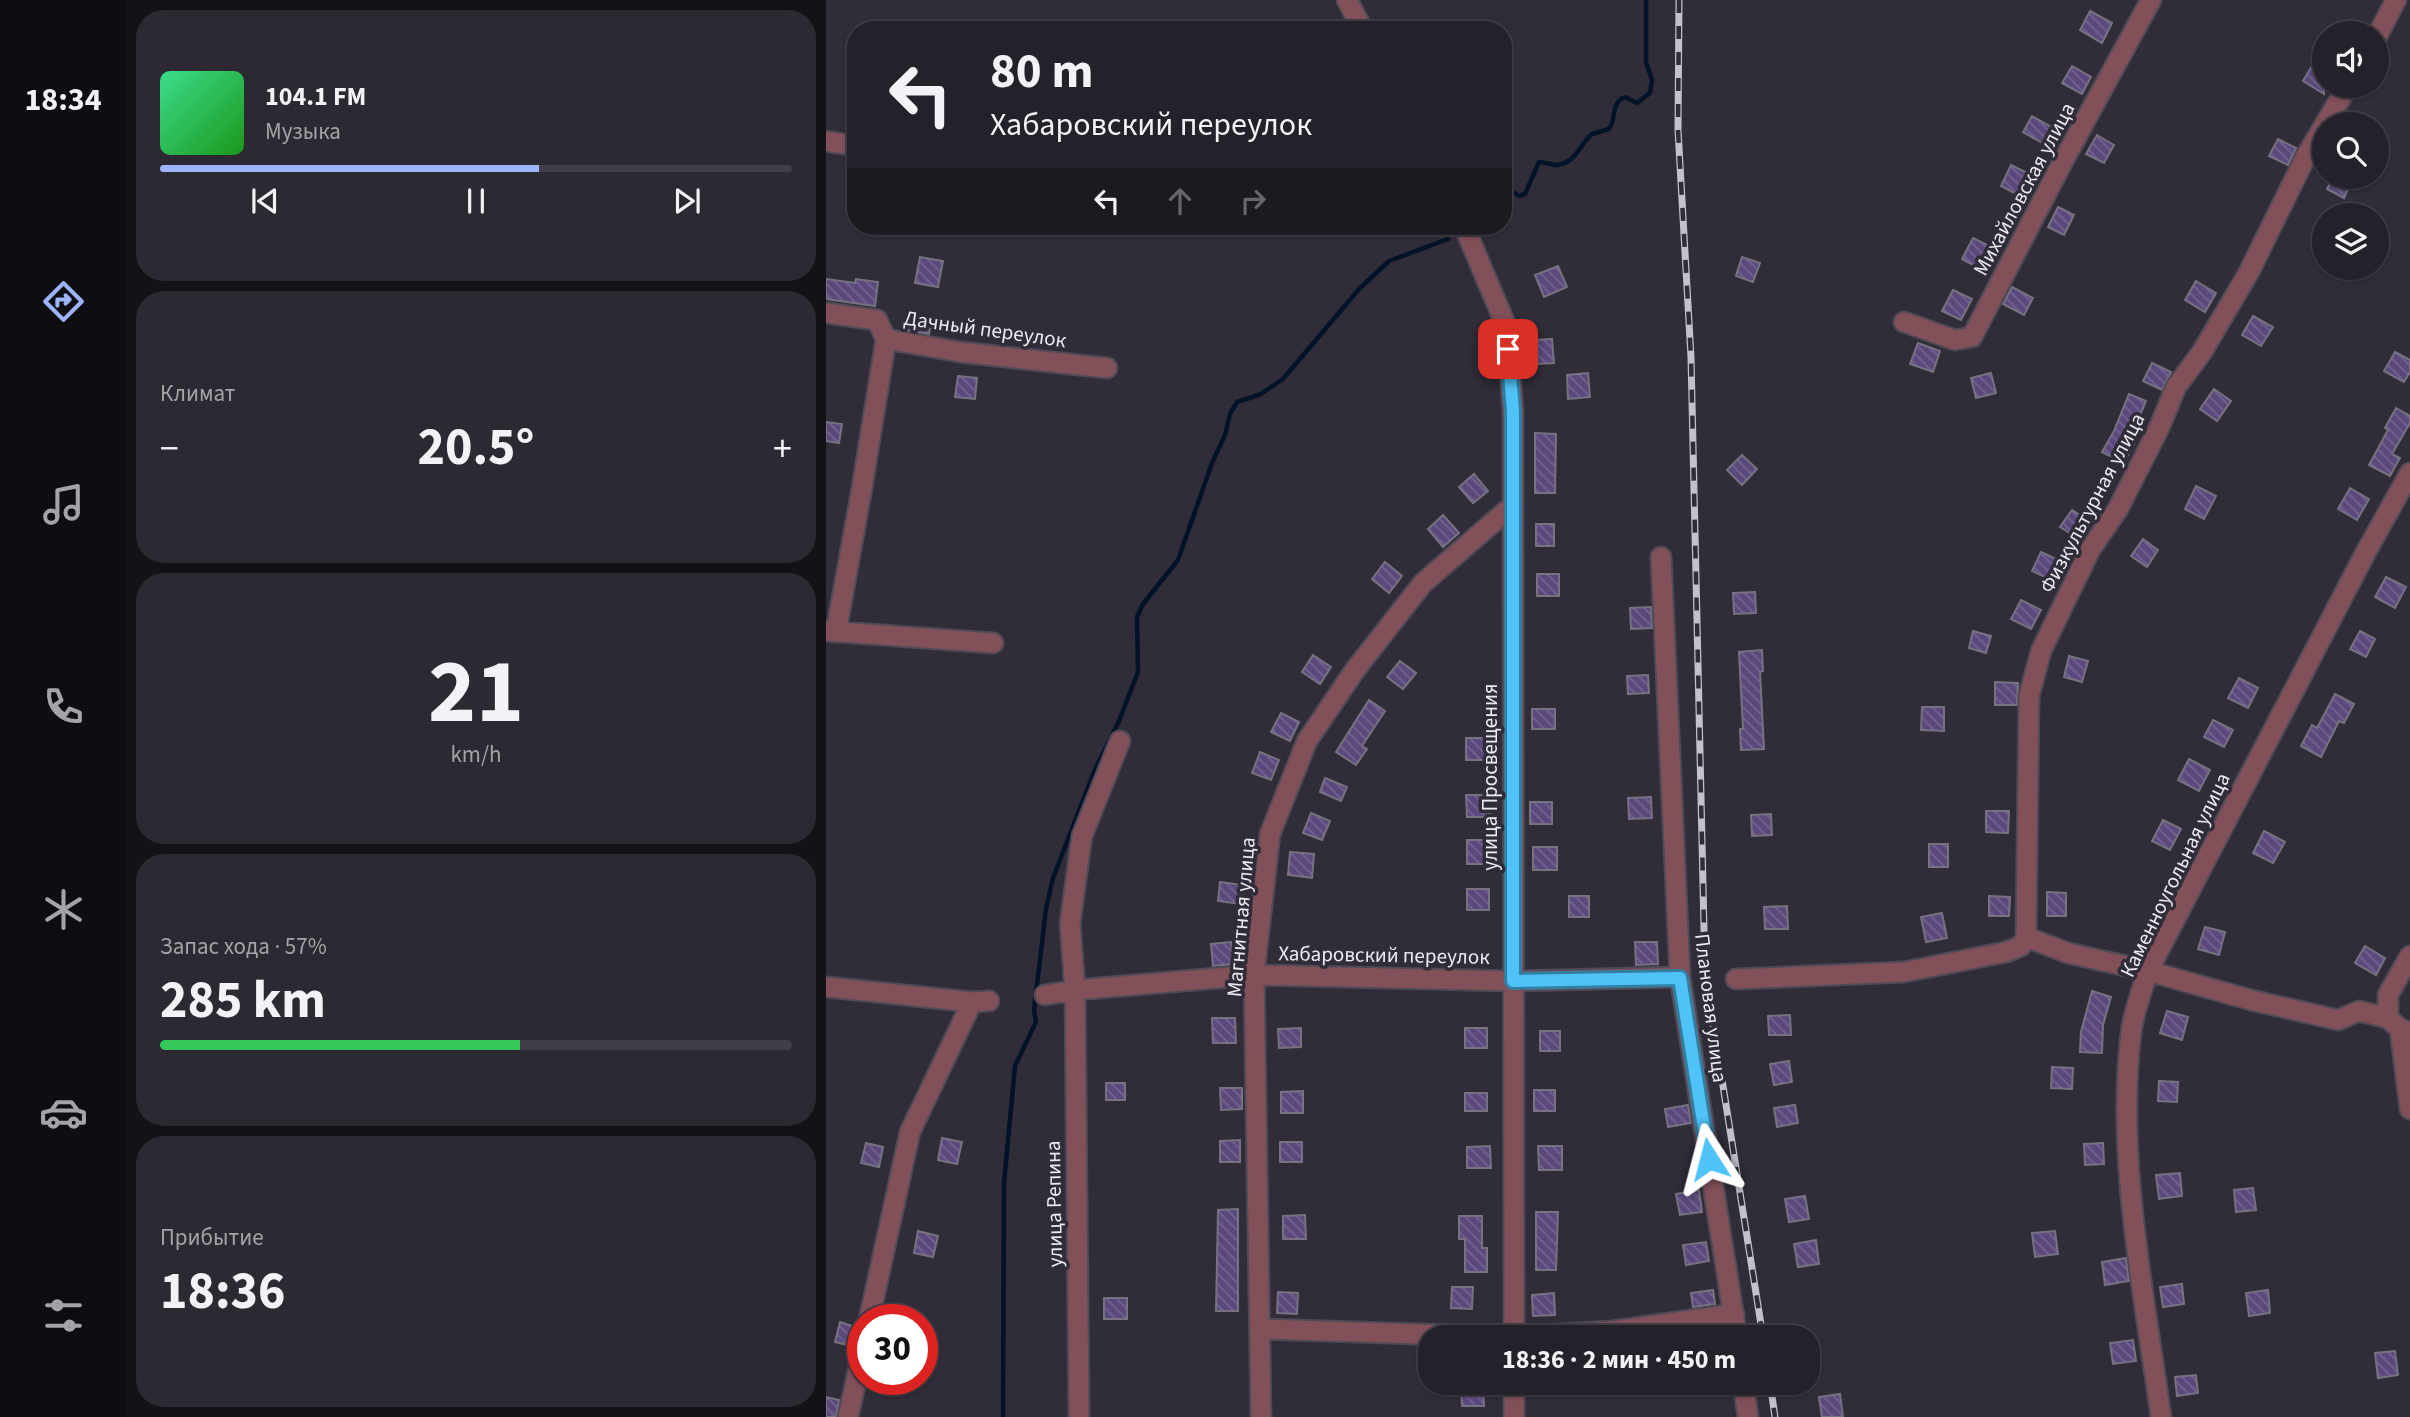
<!DOCTYPE html>
<html lang="ru">
<meta charset="utf-8">
<style>
:root{--surface:#24212a;--page:#2c2932;--text:#f1f3f6;--muted:#a3a3a8;--line:#413e47;--accent:#9cb4fd}
body{margin:0;font-family:"Source Sans 3",sans-serif;background:var(--page);color:var(--text);height:100vh;display:flex;flex-direction:column;font-size:26px;white-space:nowrap}
*{box-sizing:border-box;margin:0}
p{font-size:23px;color:var(--muted)}
.icon{flex:none;width:38px;height:38px;fill:none;stroke:currentColor;stroke-width:2;stroke-linecap:round;stroke-linejoin:round}
.map{position:relative;flex:1;overflow:hidden}
.side{display:flex;flex-direction:column;gap:10px;padding:10px;background:#141217;width:700px}
.side>*{flex:none}
.guide{position:absolute;left:21px;top:21px;width:665px;height:214px;border-radius:28px;box-shadow:0 2px 5px #0004,0 0 0 2px var(--line);background:#24212a;color:var(--text);overflow:hidden}
.buttons{position:absolute;left:1486px;top:21px;display:grid;gap:14px}
.buttons a{display:grid;place-items:center;width:77px;height:77px;border-radius:50%;background:var(--surface);box-shadow:0 2px 5px #0004,0 0 0 2px var(--line);font-size:35px}
.speed{position:absolute;left:21px;top:1304px;display:flex;gap:14px;font-size:35px;font-weight:700;text-align:center}
.speed>*{display:grid;place-content:center;width:91px;height:91px;border-radius:50%;background:var(--surface);box-shadow:0 2px 5px #0004,0 0 0 2px var(--line);line-height:1}
.speed .limit{border:10px solid #d22;background:#fff;color:#111}
.pin{position:absolute;display:grid;place-items:center;width:60px;height:60px;color:#fff;margin:-30px;border-radius:14px;box-shadow:0 4px 10px #0006}
.me{position:absolute;width:77px;margin:-38px;rotate:351deg;stroke-linejoin:round;filter:drop-shadow(0 0 5px #0008)}
.turn{display:flex;align-items:center;gap:24px;height:147px;padding:0 28px;font-size:32px}
.turn .icon{width:91px;height:91px;stroke-width:2.5}
.turn b{display:block;font-size:49px;line-height:60px}
.lanes{display:flex;align-items:center;height:66px;padding:0 28px;background:#0003;justify-content:center;gap:35px;direction:ltr}
.lanes .off{opacity:.35}
.big{font-size:52px;font-weight:700;line-height:1.1}
.side .card{flex:1;display:flex;flex-direction:column;justify-content:center;gap:10px;min-width:0;padding:0 24px;border-radius:28px;background:var(--page)}
.side .dial{align-items:center;gap:0}
.dial b{font-size:91px;line-height:1}
.song{display:flex;align-items:center;gap:21px}
.cover{width:84px;height:84px;border-radius:10px;background:linear-gradient(135deg,hsl(150 70% 55%),hsl(120 70% 35%))}
.played{height:7px;border-radius:4px;background:linear-gradient(90deg,var(--accent) 60%,var(--line) 60%)}
.keys{display:flex;justify-content:space-around;direction:ltr}
.heat{display:flex;justify-content:space-between;align-items:center;font-size:38px;direction:ltr}
.charge{height:10px;border-radius:5px;background:linear-gradient(90deg,#34c759 57%,var(--line) 0)}
.trip{position:absolute;left:592px;top:1325px;width:402px;height:70px;border-radius:28px;background:var(--surface);box-shadow:0 2px 5px #0004,0 0 0 2px var(--line);font-weight:700;line-height:70px;text-align:center}
main{display:flex;flex:1;min-height:0}
.tab-bar{display:flex;flex-direction:column;width:126px;justify-content:space-around;align-items:center;background:#0e0d11;color:var(--muted)}
.tab-bar .icon{width:49px;height:49px}
.tab-bar .selected{color:var(--accent)}
.tab-bar b{font-size:32px;color:var(--text)}
.map>svg:first-child{display:block}
.lines{fill:none;stroke-linecap:round;stroke-linejoin:round}
.stream{stroke:#011329;stroke-width:4.5}
.building{fill:url(#building-back-hatch);stroke:#767280;stroke-width:2}
.minor-casing{stroke:#4e4a56;stroke-width:23}
.minor{stroke:#815059;stroke-width:19}
.rail-casing{stroke:#c4c1cb;stroke-width:7}
.rail{stroke:#302c38;stroke-width:4.5;stroke-dasharray:13;stroke-linecap:butt}
.route-casing{stroke:#337fa1;stroke-width:18}
.route{stroke:#4fc3f7;stroke-width:12}
.labels{text-anchor:middle;stroke-width:7;stroke-linejoin:round;paint-order:stroke}
.street-label{font-size:21px;fill:#ece9f2;stroke:#302c38}
</style>
<main>
<nav class="tab-bar">
<b>18:34</b>
<svg class="icon selected" aria-label="directions" viewBox="0 0 24 24"><path d="M12 3l9 9-9 9-9-9zM9 14v-3h6M13 9l2 2-2 2"/></svg>
<svg class="icon" aria-label="music" viewBox="0 0 24 24"><path d="M9 18V5l10-2v13"/><circle cx="6" cy="18" r="3"/><circle cx="16" cy="16" r="3"/></svg>
<svg class="icon" aria-label="phone" viewBox="0 0 24 24"><path d="M5 4h4l2 5-3 2q2 4 5 5l2-3 5 2v4C11 20 4 13 5 4z"/></svg>
<svg class="icon" aria-label="climate" viewBox="0 0 24 24"><path d="M12 3v18M4 7l16 10M4 17L20 7"/></svg>
<svg class="icon" aria-label="car" viewBox="0 0 24 24"><path d="M5 17H2v-5l4-1 3-4h7l3 4 3 1v5h-3M9 17h6M6 11h13"/><circle cx="7" cy="17" r="2"/><circle cx="17" cy="17" r="2"/></svg>
<svg class="icon" aria-label="filters" viewBox="0 0 24 24"><path d="M4 7h16M4 17h16"/><circle cx="9" cy="7" r="2"/><circle cx="15" cy="17" r="2"/></svg>
</nav>
<section class="side">
<div class="card">
<div class="song"><i class="cover"></i><div><b>104.1 FM</b><p>Музыка</p></div></div>
<div class="played"></div>
<div class="keys"><svg class="icon" aria-label="previous" viewBox="0 0 24 24"><path d="M18 5L8 12l10 7zM5 5v14"/></svg><svg class="icon" aria-label="pause" viewBox="0 0 24 24"><path d="M8 5v14M16 5v14"/></svg><svg class="icon" aria-label="next" viewBox="0 0 24 24"><path d="M6 5l10 7-10 7zM19 5v14"/></svg></div>
</div>
<div class="card"><p>Климат</p>
<div class="heat"><a>−</a><b class="big">20.5°</b><a>+</a></div>
</div>
<div class="card dial"><b>21</b><p>km/h</p></div>
<div class="card"><p>Запас хода · 57%</p><b class="big">285 km</b><div class="charge"></div></div>
<div class="card"><p>Прибытие</p><b class="big">18:36</b></div>
</section>
<div class="map">
<svg width="1584" height="1417" viewBox="0 0 1584 1417">
<defs>
<pattern id="building-back-hatch" width="6" height="6" patternUnits="userSpaceOnUse" patternTransform="scale(1.75)"><rect width="6" height="6" fill="#5b497d"/><path d="M-1 5l2 2M0 0l6 6M5-1l2 2" fill="none" stroke="#736390"/></pattern>
</defs>
<rect width="100%" height="100%" fill="#302c38"/>
<g class="lines">
<!-- stream -->
<path class="stream" d="M677 190H684L693 196 699 194 713 162C719 162 725 165 731 165 750 163 754 144 766 134L783 129C791 118 784 103 799 97L811 103 824 93 826 80 820 62V0
M177 1417 178 1183 189 1066 210 1022 208 1010 211 985 220 909 227 878 268 772 293 721 312 672 311 617 317 604 352 560 386 463 399 435 404 414 411 402 433 395 457 379 533 289 563 261 622 239"/>
</g>
<!-- building -->
<path class="building" d="M1264 11 1286 23 1276 43 1254 30Z
M1489 61 1498 67V94L1477 81Z
M1246 66 1265 77 1256 94 1236 83Z
M1206 116 1227 128 1218 144 1197 132Z
M1271 135 1288 145 1278 163 1260 154Z
M1452 139 1470 148 1462 165 1443 156Z
M1185 165 1205 175 1194 196 1175 186Z
M1507 177H1520L1526 180 1518 198 1501 189Z
M1232 207 1248 215 1238 235 1222 227Z
M1147 238 1169 249 1158 271 1136 259Z
M94 257 117 261 112 287 89 283Z
M916 257 934 263 927 282 910 276Z
M732 266 741 287 718 297 709 275Z
M0 279 29 283 30 279 52 282 49 306 0 299Z
M1370 281 1390 293 1379 312 1359 300Z
M1186 287 1207 298 1198 315 1177 304Z
M1127 290 1146 299 1135 320 1116 311Z
M1427 316 1447 327 1435 346 1416 335Z
M84 320 105 323 103 334 82 331Z
M726 339 728 363 710 364 708 340Z
M1092 343 1114 351 1107 372 1084 364Z
M1569 352 1584 360V372L1578 382 1558 371Z
M1326 363 1345 372 1336 390 1317 381Z
M762 373 764 397 742 399 741 375Z
M1165 373 1170 393 1150 398 1145 378Z
M132 376 151 378 149 399 129 397Z
M1388 389 1405 401 1391 421 1374 409Z
M1303 394 1320 401 1304 439 1309 442 1298 463 1276 452 1288 431Z
M1570 408 1584 416V423L1566 454 1574 458 1564 476 1543 465 1562 430 1559 428Z
M0 422 16 424 13 443 0 441Z
M709 433 730 434 729 493H709Z
M916 455 931 469 916 485 901 470Z
M648 474 662 491 647 503 633 487Z
M1370 486 1390 496 1378 519 1359 509Z
M1524 488 1543 499 1531 520 1512 509Z
M1246 510 1262 520 1250 537 1234 527Z
M617 515 633 533 617 547 602 529Z
M710 524H728V546H710Z
M1317 539 1332 550 1321 567 1305 556Z
M1215 552 1232 560 1223 579 1206 571Z
M559 562 576 576 563 593 546 579Z
M711 574H733V596H711Z
M1560 577 1580 587 1569 608 1549 597Z
M929 592 930 613 908 614 907 593Z
M1195 600 1215 610 1205 629 1185 619Z
M825 607 826 628 805 629 804 608Z
M1147 631 1165 636 1160 653 1143 648Z
M1534 631 1549 639 1540 657 1524 649Z
M936 650 937 671 934 672 938 749 915 750 914 729H917L913 652Z
M487 655 505 667 494 684 476 672Z
M1243 656 1262 661 1256 682 1238 677Z
M574 661 590 673 577 689 561 677Z
M822 675 823 693 802 694 801 676Z
M1413 678 1432 688 1422 708 1402 698Z
M1169 682 1192 683 1191 705H1169Z
M1509 694 1528 704 1518 723 1513 721 1495 757 1475 746 1486 725 1491 728Z
M543 700 559 711 536 746 541 749 530 765 510 752Z
M1096 707H1118V731L1095 730Z
M706 709H729V729H706Z
M455 713 473 722 464 741 445 732Z
M1387 720 1407 730 1398 747 1378 737Z
M640 738H664V760H640Z
M434 752 453 760 445 780 426 773Z
M1363 759 1384 770 1373 791 1352 780Z
M499 778 521 787 515 801 494 792Z
M640 795H664V817H641Z
M825 797 826 818 803 819 802 798Z
M704 802H726V824H704Z
M1160 811H1183L1182 833 1160 832Z
M485 813 504 821 496 840 477 833Z
M945 814 946 835 926 836 925 815Z
M1337 820 1355 829 1344 850 1326 841Z
M1438 831 1459 842 1447 863 1427 853Z
M641 840H664V864H641Z
M1103 844H1122V867H1103Z
M707 847H731V870H707Z
M464 852 488 854 486 878 462 875Z
M394 882 417 885 414 904 392 901Z
M641 889H663V910H641Z
M1221 892 1240 893V916H1221Z
M743 896H763V917H743Z
M1163 896 1184 897 1183 916H1163Z
M961 906 962 929H939L938 907Z
M1116 913 1121 938 1100 942 1095 917Z
M1379 927 1399 932 1393 955 1372 949Z
M405 942 407 964 387 966 385 944Z
M809 942H831L832 964 810 965Z
M1539 946 1559 958 1550 975 1529 963Z
M1266 991 1285 997 1277 1025 1276 1053 1254 1052 1255 1032Z
M1341 1011 1362 1017 1356 1040 1334 1033Z
M964 1015 965 1035H943L942 1016Z
M386 1018H409L410 1043H387Z
M475 1028V1047L453 1048 452 1029Z
M639 1028H661V1048H639Z
M714 1031H734V1051H714Z
M963 1061 966 1082 948 1085 944 1064Z
M1226 1067 1247 1068 1246 1089 1225 1088Z
M1333 1081 1352 1082 1351 1102 1332 1101Z
M280 1083H299V1100H280Z
M394 1088H416V1109L395 1110Z
M708 1090H729V1111H708Z
M477 1091V1113H455V1092Z
M639 1093H661V1111H639Z
M862 1105 865 1123 842 1127 839 1109Z
M969 1105 972 1123 951 1127 948 1108Z
M116 1138 136 1142 131 1164 112 1160Z
M414 1140V1162H394V1141Z
M454 1142H476V1162H454Z
M40 1143 57 1147 53 1167 35 1163Z
M1277 1143 1278 1164 1259 1165 1258 1144Z
M664 1146 665 1168H641V1147Z
M712 1146H736V1170H713Z
M1354 1173 1356 1196 1333 1199 1330 1175Z
M1427 1188 1430 1210 1410 1212 1408 1190Z
M873 1190 876 1212 854 1215 850 1194Z
M979 1196 983 1219 963 1222 959 1199Z
M412 1209V1311H390L392 1210Z
M710 1212H732L730 1270H710Z
M479 1215 480 1239H457V1216Z
M633 1216H656V1248H661V1272H639V1239H633Z
M92 1231 112 1236 107 1257 88 1253Z
M1229 1231 1232 1254 1209 1257 1206 1233Z
M990 1240 993 1264 972 1267 968 1244Z
M880 1242 883 1261 860 1265 857 1245Z
M1300 1258 1303 1281 1279 1285 1276 1262Z
M1356 1284 1358 1304 1337 1307 1334 1287Z
M626 1287H647L646 1309 625 1308Z
M887 1290 889 1304 867 1307 865 1293Z
M1442 1290 1444 1313 1423 1316 1420 1293Z
M452 1292 472 1293 471 1314 451 1313Z
M728 1293 729 1315 707 1316 706 1295Z
M278 1298H301V1319H278Z
M14 1322 35 1329 33 1338 25 1346 9 1342Z
M1307 1340 1310 1361 1287 1364 1284 1343Z
M1569 1351 1572 1375 1552 1378 1549 1353Z
M1370 1375 1372 1393 1351 1396 1349 1377Z
M635 1382H657L658 1406H636Z
M1014 1394 1017 1417H996L993 1397Z
M0 1397 13 1400 10 1417H0Z"/>
<g class="lines">
<!-- minor casing -->
<g class="minor-casing">
<path id="minor" d="M521 0 537 30
M1550 38 1570 0
M1499 124 1522 86
M0 141 30 146
M638 226 681 328 687 412 688 1337
M0 313 51 320 60 339 134 352 281 368
M1078 322 1129 340 1146 337 1235 165 1325 0
M835 557 854 977 911 1337
M0 631 167 643
M10 632 36 488 60 339
M1200 937 1203 696 1215 651 1264 550 1292 509 1333 428 1350 387 1376 352 1423 272 1480 156 1498 126
M910 979 1078 972 1180 952 1195 946 1200 937 1242 953 1322 971 1425 1000 1512 1020 1533 1011 1562 1018 1574 1029 1584 1032
M0 987 146 1002 163 1001
M219 995 249 990 428 975 687 981 854 977
M1562 1018V995L1584 956
M1574 1029 1584 1109
M43 1320 84 1132 146 1002
M434 1329 688 1337 787 1331 908 1314
M688 1382V1417
M917 1382 922 1417
M22 1417 37 1349
M253 1417 249 990 244 923 256 836 294 741
M435 1417 428 975 444 834 481 741 529 670 597 583 686 506
M1335 1417C1318 1293 1290 1159 1305 1033 1307 1013 1316 991 1322 971L1541 550 1584 473"/>
</g>
<!-- minor -->
<use href="#minor" class="minor"/>
<!-- rail casing -->
<g class="rail-casing">
<path id="rail" d="M853 0 852 130 865 357 879 973 937 1337
M944 1382 949 1417"/>
</g>
<!-- rail -->
<use href="#rail" class="rail"/>
</g>
<g class="lines">
<!-- route casing -->
<g class="route-casing">
<path id="route" d="M682 349 687 412V981L854 978 883 1159"/>
</g>
<!-- route -->
<use href="#route" class="route"/>
</g>
<g class="labels">
<!-- street labels -->
<g class="street-label">
<text transform="translate(1198 189) rotate(-62)" y="7">Михайловская улица</text>
<text transform="translate(159 329) rotate(8)" y="7">Дачный переулок</text>
<text transform="translate(1266 503) rotate(-62)" y="7">Физкультурная улица</text>
<text transform="translate(664 777) rotate(-90)" y="7">улица Просвещения</text>
<text transform="translate(1349 875) rotate(-64)" y="7">Каменноугольная улица</text>
<text transform="translate(415 917) rotate(-85)" y="7">Магнитная улица</text>
<text transform="translate(558 955) rotate(1)" y="7">Хабаровский переулок</text>
<text transform="translate(885 1008) rotate(83)" y="7">Плановая улица</text>
<text transform="translate(228 1204) rotate(-91)" y="7">улица Репина</text>
</g>
</g>
</svg>
<div class="buttons">
<a><svg class="icon" aria-label="sound" viewBox="0 0 24 24"><path d="M4 9h4l5-4v14l-5-4H4zM17 9q2 3 0 6"/></svg></a>
<a><svg class="icon" aria-label="search" viewBox="0 0 24 24"><circle cx="10" cy="10" r="6"/><path d="M15 15l6 6"/></svg></a>
<a><svg class="icon" aria-label="layers" viewBox="0 0 24 24"><path d="M12 4l9 5-9 5-9-5zM3 14l9 5 9-5"/></svg></a>
</div>
<div class="speed"><div class="limit">30</div></div>
<div class="pin" style="left:682px;top:349px;background:#d93025"><svg class="icon" aria-label="arrive" viewBox="0 0 24 24"><path d="M6 21V4h12l-3 4 3 4H6"/></svg></div>
<svg class="me" style="left:883px;top:1159px" viewBox="-20 -20 40 40"><path d="M0-17L14 15 0 8-14 15z" fill="#4fc3f7" stroke="#fff" stroke-width="4"/></svg>
<div class="trip">18:36 · 2 мин · 450 m</div>
<div class="guide">
<div class="turn"><svg class="icon" aria-label="left" viewBox="0 0 24 24"><path d="M17 20v-9H6M10 6l-5 5 5 5"/></svg><div><b>80 m</b>Хабаровский переулок</div></div>
<div class="lanes"><svg class="icon" aria-label="left" viewBox="0 0 24 24"><path d="M17 20v-9H6M10 6l-5 5 5 5"/></svg><svg class="icon off" aria-label="ahead" viewBox="0 0 24 24"><path d="M12 20V5M6 11l6-6 6 6"/></svg><svg class="icon off" aria-label="right" viewBox="0 0 24 24"><path d="M7 20v-9h11M14 6l5 5-5 5"/></svg></div>
</div>
</div>
</main>
